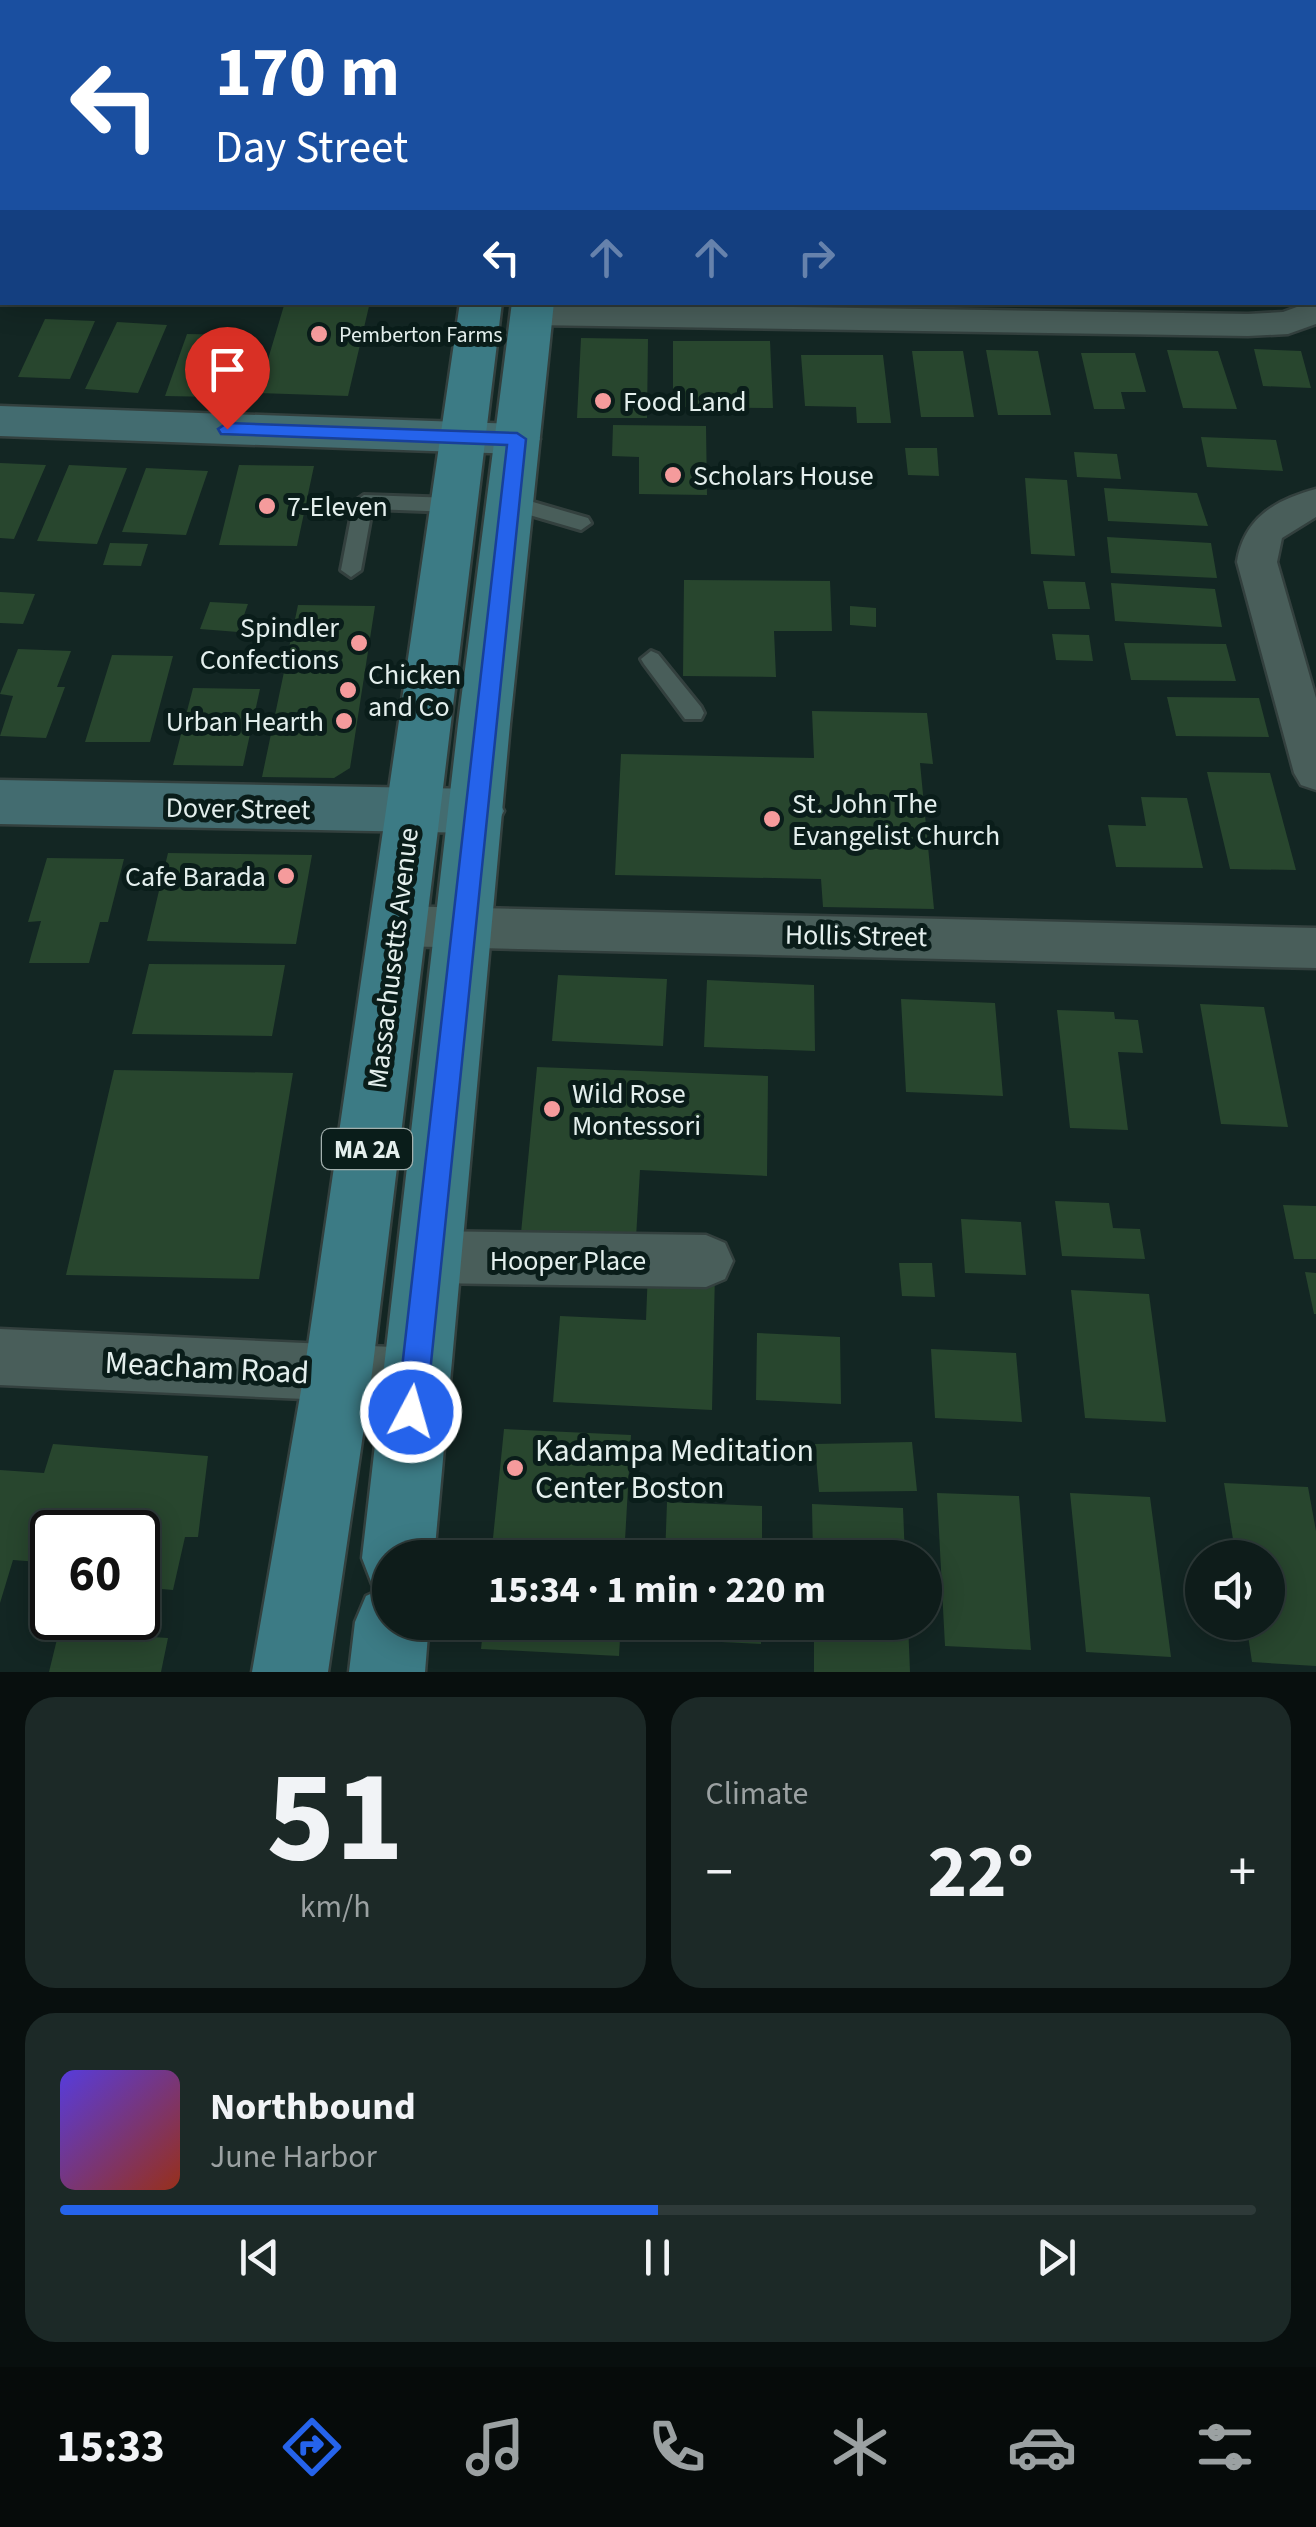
<!DOCTYPE html>
<meta charset="utf-8">
<style>
:root{--surface:#0e1c1a;--page:#1c2927;--text:#f1f3f6;--muted:#9ba1a2;--line:#2e3a39;--accent:#2563eb}
body{margin:0;font-family:"Source Sans 3",sans-serif;background:var(--page);color:var(--text);height:100vh;display:flex;flex-direction:column;font-size:38px;white-space:nowrap}
*{box-sizing:border-box;margin:0}
p{font-size:32px;color:var(--muted)}
.icon{flex:none;width:55px;height:55px;fill:none;stroke:currentColor;stroke-width:2;stroke-linecap:round;stroke-linejoin:round}
.map{position:relative;height:1672px;overflow:hidden}
.sheet{display:flex;flex-direction:column;gap:25px;padding:25px;background:#080f0e;flex:1}
.sheet>*{flex:none}
.hud{position:absolute;left:0px;top:0px;width:1318px;height:305px;box-shadow:0 5px 25px #0003,0 0 0 2px var(--line);background:#1a4fa0;color:#fff;overflow:hidden}
.tools{position:absolute;left:1185px;top:1540px;display:grid;gap:20px}
.tools a{display:grid;place-items:center;width:100px;height:100px;border-radius:50%;background:var(--surface);box-shadow:0 5px 25px #0003,0 0 0 2px var(--line);font-size:50px}
.speed{position:absolute;left:30px;top:1510px;display:flex;gap:20px;font-size:50px;font-weight:700;text-align:center}
.speed>*{display:grid;place-content:center;width:130px;height:130px;border-radius:50%;background:var(--surface);box-shadow:0 5px 25px #0003,0 0 0 2px var(--line);line-height:1}
.speed .limit{border:5px solid #111;border-radius:15px;background:#fff;color:#111}
.pin{position:absolute;display:grid;place-items:center;width:85px;height:85px;color:#fff;margin:-102px -42px;border-radius:50% 50% 50% 0;rotate:-45deg;box-shadow:0 0 10px #0007}
.pin .icon{rotate:45deg}
.me{position:absolute;width:110px;margin:-55px;rotate:6deg;stroke-linejoin:round;filter:drop-shadow(0 0 8px #0008)}
.turn{display:flex;align-items:center;gap:35px;height:210px;padding:0 50px;font-size:45px}
.turn .icon{width:130px;height:130px;stroke-width:2.5}
.turn b{display:block;font-size:70px;line-height:85px}
.lanes{display:flex;align-items:center;height:95px;padding:0 50px;background:#0003;justify-content:center;gap:50px;direction:ltr}
.lanes .off{opacity:.35}
.big{font-size:75px;font-weight:700;line-height:1.1}
.sheet .tile{flex:1;display:flex;flex-direction:column;justify-content:center;gap:15px;min-width:0;padding:0 35px;border-radius:30px;background:var(--page)}
.sheet .dial{align-items:center;gap:0}
.dial b{font-size:130px;line-height:1}
.song{display:flex;align-items:center;gap:30px}
.cover{width:120px;height:120px;border-radius:15px;background:linear-gradient(135deg,hsl(250 70% 55%),hsl(10 70% 35%))}
.played{height:10px;border-radius:5px;background:linear-gradient(90deg,var(--accent) 50%,var(--line) 50%)}
.keys{display:flex;justify-content:space-around;direction:ltr}
.heat{display:flex;justify-content:space-between;align-items:center;font-size:55px;direction:ltr}
.sheet .tiles{flex:1;display:grid;gap:25px;grid-template-columns:1fr 1fr}
.tile:last-child{grid-column:span 2}
.trip{position:absolute;left:372px;top:1540px;width:570px;height:100px;border-radius:50px;background:var(--surface);box-shadow:0 5px 25px #0003,0 0 0 2px var(--line);font-weight:700;line-height:100px;text-align:center}
.dock{display:flex;height:160px;justify-content:space-around;align-items:center;background:#060b0a;color:var(--muted)}
.dock .icon{width:70px;height:70px}
.dock .selected{color:var(--accent)}
.dock b{font-size:45px;color:var(--text)}
.map>svg:first-child{display:block}
.building{fill:#28462e}
.lines{fill:none;stroke-linecap:round;stroke-linejoin:round}
.service-casing{stroke:#33403e;stroke-width:6}
.minor-casing{stroke:#33403e;stroke-width:5}
.tertiary-casing{stroke:#33403e;stroke-width:5}
.secondary-casing{stroke:#33403e;stroke-width:5}
.primary-casing{stroke:#33403e;stroke-width:5}
.service{fill:#495e5a;fill-rule:evenodd}
.minor{fill:#495e5a;fill-rule:evenodd}
.tertiary{fill:#495e5a;fill-rule:evenodd}
.secondary{fill:#436c70;fill-rule:evenodd}
.primary{fill:#3c7b85;fill-rule:evenodd}
.route{fill:#2563eb;stroke:#184099;stroke-width:2.5}
.poi-dot{fill:#f59b9c;stroke:#0a1d1a;stroke-width:4}
.labels{text-anchor:middle;stroke-width:10;stroke-linejoin:round;paint-order:stroke}
.far-poi-label{font-size:22px;fill:#e4efed;stroke:#0a1d1a;text-anchor:start}
.shield{fill:#0a1d1a;stroke:#a3b0ae;stroke-width:2.5}
.shield-label{font-size:25px;font-weight:bold;fill:#e4efed}
.poi-label{font-size:28px;fill:#e4efed;stroke:#0a1d1a;text-anchor:start}
.street-label{font-size:28px;fill:#e4efed;stroke:#0a1d1a}
.near-street-label{font-size:32px;fill:#e4efed;stroke:#0a1d1a}
.near-poi-label{font-size:32px;fill:#e4efed;stroke:#0a1d1a;text-anchor:start}
</style>
<div class="map">
<svg width="1316" height="1672" viewBox="0 0 1316 1672">
<rect width="100%" height="100%" fill="#132623"/>
<!-- building -->
<path class="building" d="M285 302H370L348 396 258 393Z
M45 319 95 321 70 379 18 377Z
M117 322 167 325 138 393 85 389Z
M187 334 237 335 217 397 165 396Z
M581 338 648 339 647 418H577Z
M673 341H770L773 408 673 407Z
M1254 349 1301 351 1311 388 1263 386Z
M986 350 1038 351 1051 415H998Z
M1167 350 1218 351 1237 409 1183 408Z
M912 351H963L974 417H921Z
M1081 353H1135L1146 392H1121L1125 409H1094Z
M801 355H883L891 423H857L856 407 805 406Z
M613 425 706 426 707 495 639 494V457L612 456Z
M1201 437 1276 440 1283 471 1207 467Z
M905 448H937L939 476 908 475Z
M1074 452 1117 454 1121 479 1077 477Z
M0 463 46 465 14 539 0 538Z
M69 465 127 468 97 544 37 541Z
M239 465 314 466 297 546 219 545Z
M146 468 208 471 186 535 122 532Z
M1025 478 1067 480 1075 556 1031 554Z
M1104 488 1197 493 1208 526 1108 521Z
M1107 537 1211 543 1217 578 1111 573Z
M110 543 148 544 141 566 103 565Z
M684 580 830 581 832 631H774L776 677 683 676Z
M1043 581 1085 582 1090 609H1048Z
M1111 583 1215 589 1222 627 1115 621Z
M0 592 35 594 23 624 0 623Z
M210 602 248 604 238 632 200 629Z
M298 605 375 606 350 768 334 778 262 777Z
M850 606 876 608V627L850 625Z
M1052 634 1089 635 1093 661 1056 660Z
M1124 643 1226 644 1236 681 1131 680Z
M18 649 71 651 57 687H65L46 738 0 736 13 696 0 694Z
M112 655 173 656 150 742H85Z
M193 688 260 689 243 766 173 765Z
M1167 697 1259 698 1269 737 1176 736Z
M812 711 927 713 933 764 920 763 934 909 823 907 821 879 615 875 621 754 814 758Z
M1207 772 1270 773 1296 870 1230 869Z
M1141 797 1187 798 1203 868 1116 867 1108 825 1146 826Z
M168 853 312 855 296 944 147 941Z
M47 858 124 859 108 922H100L89 963H29L41 921 28 922Z
M149 964 285 965 272 1036 132 1034Z
M558 975 667 979 663 1046 552 1041Z
M707 980 814 985 815 1051 704 1047Z
M901 999 995 1003 1003 1096 906 1092Z
M1200 1004 1264 1007 1288 1127 1221 1124Z
M1057 1010 1114 1012 1115 1019 1138 1020 1143 1053 1118 1052 1128 1130 1070 1128Z
M537 1067 768 1076 767 1176 640 1170 636 1238 521 1233Z
M114 1070 293 1073 259 1279 66 1275Z
M1055 1201 1109 1203 1113 1228 1140 1229 1145 1259 1062 1256Z
M1283 1205 1316 1206V1259H1294Z
M961 1219 1021 1222 1026 1275 965 1273Z
M899 1263H932L935 1297 902 1296Z
M648 1270 715 1272 712 1410 553 1402 560 1316 646 1320Z
M1305 1272 1316 1273V1314H1314Z
M1071 1290 1149 1294 1166 1422 1085 1418Z
M757 1333 840 1337 841 1404 756 1400Z
M931 1349 1016 1353 1022 1422 935 1418Z
M504 1429 631 1435 624 1558H491Z
M912 1442 917 1491 819 1492 815 1444Z
M53 1444 208 1456 198 1537H185L173 1590 138 1587V1532H52V1563L13 1560 0 1603V1470L44 1473Z
M1224 1483 1308 1487 1316 1531V1666L1252 1662 1246 1622H1268V1558H1236Z
M937 1493 1019 1496 1031 1650 945 1646Z
M1070 1493 1150 1497 1171 1657 1086 1652Z
M667 1502 762 1506V1558H665Z
M812 1504 903 1508 905 1558H813Z
M484 1622H621L619 1656 481 1649Z
M662 1622H761V1644L662 1639Z
M814 1622H908L910 1672H814Z
M59 1631 168 1638 161 1672H49Z"/>
<g class="lines">
<!-- service casing -->
<g class="service-casing">
<path id="service" d="M364 495 453 498 463 505 453 512 372 509 361 570 351 577 341 570 354 502Z
M509 495 588 518 591 523 581 530 502 507 499 502Z
M651 651 658 654 701 707 704 713 701 719H685L644 664 641 659Z"/>
</g>
<!-- minor casing -->
<g class="minor-casing">
<path id="minor" d="M0 30H2V48H0Z
M1316 300V324L1288 334 1248 336 532 325 520 322 515 314 520 306 532 303 1248 314 1283 312Z
M1316 489V517L1282 538 1277 562 1316 698V790L1301 785 1294 773 1237 562C1244 518 1275 500 1316 489Z
M396 906 1316 928V968L396 946 379 940 373 926 379 912Z
M430 1231 706 1235 725 1243 733 1261 725 1279 706 1287 430 1283 411 1275 403 1257 411 1239Z
M0 1329 415 1348 435 1356 443 1376 435 1396 415 1404 0 1385Z"/>
</g>
<!-- tertiary casing -->
<g class="tertiary-casing">
<path id="tertiary" d="M785 0H825L826 2H787Z
M1315 198H1316V222H1315Z"/>
</g>
<!-- secondary casing -->
<g class="secondary-casing">
<path id="secondary" d="M0 406 517 424 533 428 540 439 533 450 517 454 0 436Z
M0 780 477 789 496 796 504 811 496 826 477 833 0 824Z"/>
</g>
<!-- primary casing -->
<g class="primary-casing">
<path id="primary" d="M506 0H540V2H506Z
M554 0H588V2H554Z
M460 302H502L372 1373 328 1672H252L304 1373Z
M512 302H554L510 724 434 1558H390V1622H429L425 1672H349L355 1622 366 1596 383 1588 372 1584 362 1558 458 724Z"/>
</g>
<!-- service -->
<use href="#service" class="service"/>
<!-- minor -->
<use href="#minor" class="minor"/>
<!-- tertiary -->
<use href="#tertiary" class="tertiary"/>
<!-- secondary -->
<use href="#secondary" class="secondary"/>
<!-- primary -->
<use href="#primary" class="primary"/>
</g>
<!-- route -->
<path class="route" d="M227 423 517 433 526 439 426 1412 421 1422 411 1427 401 1422 397 1412 507 445 221 434 218 429Z"/>
<!-- markers -->
<g class="poi-dot">
<circle cx="319" cy="334" r="10"/>
<circle cx="603" cy="401" r="10"/>
<circle cx="673" cy="475" r="10"/>
<circle cx="267" cy="506" r="10"/>
<circle cx="359" cy="643" r="10"/>
<circle cx="348" cy="690" r="10"/>
<circle cx="344" cy="721" r="10"/>
<circle cx="772" cy="819" r="10"/>
<circle cx="286" cy="876" r="10"/>
<circle cx="552" cy="1109" r="10"/>
<circle cx="515" cy="1468" r="10"/>
</g>
<g class="labels">
<!-- far-poi labels -->
<g class="far-poi-label">
<text x="339" y="342">Pemberton Farms</text>
</g>
<!-- shield labels -->
<rect class="shield" x="322" y="1129" width="90" height="40" rx="8"/>
<g class="shield-label">
<text x="367" y="1158">MA 2A</text>
</g>
<!-- poi labels -->
<g class="poi-label">
<text x="623" y="411">Food Land</text>
<text x="693" y="485">Scholars House</text>
<text x="287" y="516">7-Eleven</text>
<text x="339" y="637" text-anchor="end">Spindler<tspan x="339" dy="32">Confections</tspan></text>
<text x="368" y="684">Chicken<tspan x="368" dy="32">and Co</tspan></text>
<text x="324" y="731" text-anchor="end">Urban Hearth</text>
<text x="792" y="813">St. John The<tspan x="792" dy="32">Evangelist Church</tspan></text>
<text x="266" y="886" text-anchor="end">Cafe Barada</text>
<text x="572" y="1103">Wild Rose<tspan x="572" dy="32">Montessori</tspan></text>
</g>
<!-- street labels -->
<g class="street-label">
<text transform="translate(238 808) rotate(1)" y="10">Dover Street</text>
<text transform="translate(856 935) rotate(1)" y="10">Hollis Street</text>
<text transform="translate(392 958) rotate(-83)" y="10">Massachusetts Avenue</text>
<text x="568" y="1270">Hooper Place</text>
</g>
<!-- near-street labels -->
<g class="near-street-label">
<text transform="translate(207 1367) rotate(3)" y="11">Meacham Road</text>
</g>
<!-- near-poi labels -->
<g class="near-poi-label">
<text x="535" y="1461">Kadampa Meditation<tspan x="535" dy="37">Center Boston</tspan></text>
</g>
</g>
</svg>
<div class="tools">
<a><svg class="icon" aria-label="sound" viewBox="0 0 24 24"><path d="M4 9h4l5-4v14l-5-4H4zM17 9q2 3 0 6"/></svg></a>
</div>
<div class="speed"><div class="limit">60</div></div>
<div class="pin" style="left:227px;top:429px;background:#d93025"><svg class="icon" aria-label="arrive" viewBox="0 0 24 24"><path d="M6 21V4h12l-3 4 3 4H6"/></svg></div>
<svg class="me" style="left:411px;top:1412px" viewBox="-20 -20 40 40"><circle r="17" fill="#2563eb" stroke="#fff" stroke-width="3"/><path d="M0-11L8 9 0 5-8 9z" fill="#fff"/></svg>
<div class="trip">15:34 · 1 min · 220 m</div>
<div class="hud">
<div class="turn"><svg class="icon" aria-label="left" viewBox="0 0 24 24"><path d="M17 20v-9H6M10 6l-5 5 5 5"/></svg><div><b>170 m</b>Day Street</div></div>
<div class="lanes"><svg class="icon" aria-label="left" viewBox="0 0 24 24"><path d="M17 20v-9H6M10 6l-5 5 5 5"/></svg><svg class="icon off" aria-label="ahead" viewBox="0 0 24 24"><path d="M12 20V5M6 11l6-6 6 6"/></svg><svg class="icon off" aria-label="ahead" viewBox="0 0 24 24"><path d="M12 20V5M6 11l6-6 6 6"/></svg><svg class="icon off" aria-label="right" viewBox="0 0 24 24"><path d="M7 20v-9h11M14 6l5 5-5 5"/></svg></div>
</div>
</div>
<section class="sheet">
<div class="tiles">
<div class="tile dial"><b>51</b><p>km/h</p></div>
<div class="tile"><p>Climate</p>
<div class="heat"><a>−</a><b class="big">22°</b><a>+</a></div>
</div>
<div class="tile">
<div class="song"><i class="cover"></i><div><b>Northbound</b><p>June Harbor</p></div></div>
<div class="played"></div>
<div class="keys"><svg class="icon" aria-label="previous" viewBox="0 0 24 24"><path d="M18 5L8 12l10 7zM5 5v14"/></svg><svg class="icon" aria-label="pause" viewBox="0 0 24 24"><path d="M8 5v14M16 5v14"/></svg><svg class="icon" aria-label="next" viewBox="0 0 24 24"><path d="M6 5l10 7-10 7zM19 5v14"/></svg></div>
</div>
</div>
</section>
<nav class="dock">
<b>15:33</b>
<svg class="icon selected" aria-label="directions" viewBox="0 0 24 24"><path d="M12 3l9 9-9 9-9-9zM9 14v-3h6M13 9l2 2-2 2"/></svg>
<svg class="icon" aria-label="music" viewBox="0 0 24 24"><path d="M9 18V5l10-2v13"/><circle cx="6" cy="18" r="3"/><circle cx="16" cy="16" r="3"/></svg>
<svg class="icon" aria-label="phone" viewBox="0 0 24 24"><path d="M5 4h4l2 5-3 2q2 4 5 5l2-3 5 2v4C11 20 4 13 5 4z"/></svg>
<svg class="icon" aria-label="climate" viewBox="0 0 24 24"><path d="M12 3v18M4 7l16 10M4 17L20 7"/></svg>
<svg class="icon" aria-label="car" viewBox="0 0 24 24"><path d="M5 17H2v-5l4-1 3-4h7l3 4 3 1v5h-3M9 17h6M6 11h13"/><circle cx="7" cy="17" r="2"/><circle cx="17" cy="17" r="2"/></svg>
<svg class="icon" aria-label="filters" viewBox="0 0 24 24"><path d="M4 7h16M4 17h16"/><circle cx="9" cy="7" r="2"/><circle cx="15" cy="17" r="2"/></svg>
</nav>
